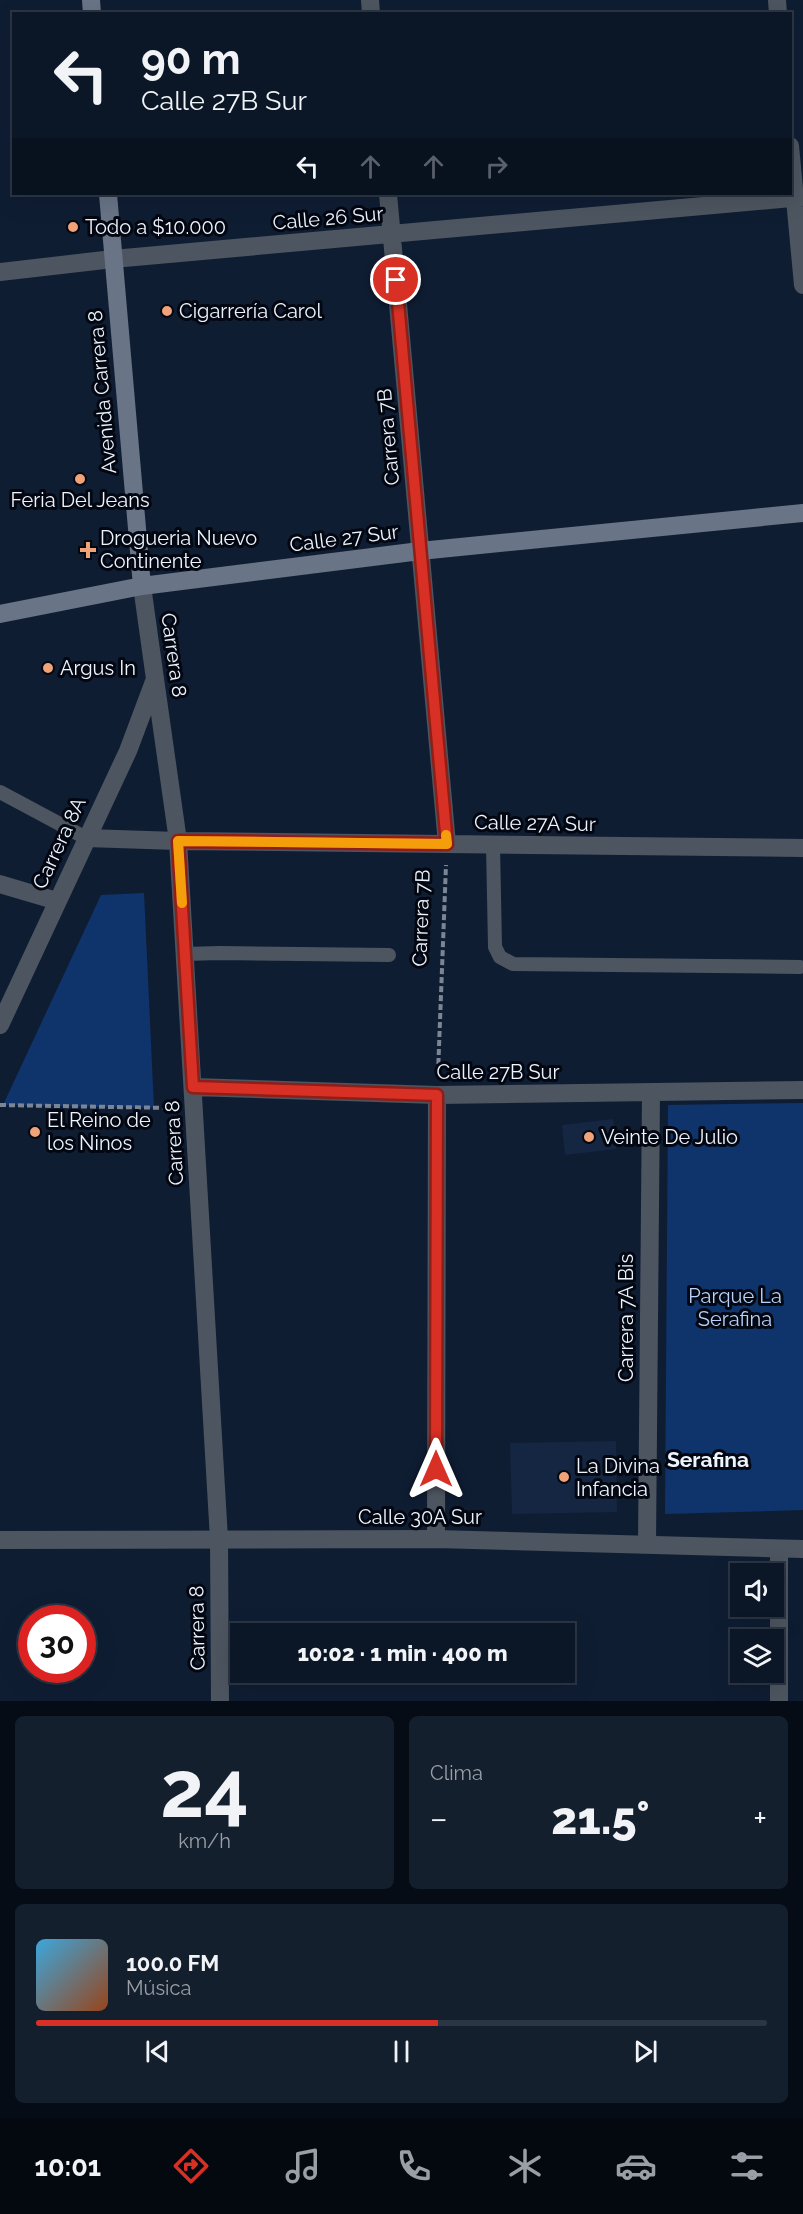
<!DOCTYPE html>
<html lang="es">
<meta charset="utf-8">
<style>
:root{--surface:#0b1626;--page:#141f2e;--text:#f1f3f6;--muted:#9a9fa7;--line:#2b3543;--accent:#d93025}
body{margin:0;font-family:Raleway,sans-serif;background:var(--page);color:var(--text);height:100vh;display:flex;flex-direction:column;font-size:22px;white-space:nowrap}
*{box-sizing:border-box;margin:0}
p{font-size:20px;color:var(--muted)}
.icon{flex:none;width:33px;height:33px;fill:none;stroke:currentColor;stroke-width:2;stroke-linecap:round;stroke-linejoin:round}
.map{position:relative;height:1701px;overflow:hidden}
.side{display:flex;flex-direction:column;gap:15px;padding:15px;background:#060c15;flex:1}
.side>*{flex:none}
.banner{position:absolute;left:12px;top:12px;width:780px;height:183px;border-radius:0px;box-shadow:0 6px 24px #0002,0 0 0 2px var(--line);background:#0b1626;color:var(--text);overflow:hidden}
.fabs{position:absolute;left:730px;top:1563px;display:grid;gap:12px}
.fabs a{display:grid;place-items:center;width:54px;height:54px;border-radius:0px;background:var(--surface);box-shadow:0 6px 24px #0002,0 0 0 2px var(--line);font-size:30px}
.speed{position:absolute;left:18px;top:1605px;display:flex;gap:12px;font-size:30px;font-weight:700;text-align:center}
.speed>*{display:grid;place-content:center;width:78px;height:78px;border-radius:50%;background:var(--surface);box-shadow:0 6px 24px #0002,0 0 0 2px var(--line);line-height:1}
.speed .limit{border:9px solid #d22;background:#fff;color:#111}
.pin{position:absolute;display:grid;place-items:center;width:51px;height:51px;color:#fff;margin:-26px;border:3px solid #fff;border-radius:50%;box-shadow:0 2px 6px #0007}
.me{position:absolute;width:66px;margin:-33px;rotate:0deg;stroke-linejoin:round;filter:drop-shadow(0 0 4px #0008)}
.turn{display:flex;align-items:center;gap:21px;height:126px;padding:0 30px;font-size:27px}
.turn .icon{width:78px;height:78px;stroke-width:2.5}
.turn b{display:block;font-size:42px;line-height:51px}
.lanes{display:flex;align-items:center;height:57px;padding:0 30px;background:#0003;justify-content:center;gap:30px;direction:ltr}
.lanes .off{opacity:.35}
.big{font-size:45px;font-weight:800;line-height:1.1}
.side .tile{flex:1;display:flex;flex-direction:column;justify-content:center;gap:9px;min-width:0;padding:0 21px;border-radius:9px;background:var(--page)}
.side .dial{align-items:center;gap:0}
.dial b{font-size:78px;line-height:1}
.song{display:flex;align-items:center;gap:18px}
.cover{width:72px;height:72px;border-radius:9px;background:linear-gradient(135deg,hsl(200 70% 55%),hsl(20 70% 35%))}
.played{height:6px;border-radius:3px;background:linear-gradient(90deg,var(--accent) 55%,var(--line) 55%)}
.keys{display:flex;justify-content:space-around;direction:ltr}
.heat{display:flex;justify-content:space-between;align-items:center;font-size:33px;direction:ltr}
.side .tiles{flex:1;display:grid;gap:15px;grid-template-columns:1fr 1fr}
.tile:last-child{grid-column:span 2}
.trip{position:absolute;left:230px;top:1623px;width:345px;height:60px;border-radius:0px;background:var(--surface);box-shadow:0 6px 24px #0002,0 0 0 2px var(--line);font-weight:800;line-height:60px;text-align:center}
.tab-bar{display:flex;height:96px;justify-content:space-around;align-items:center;background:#04090f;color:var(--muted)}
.tab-bar .icon{width:42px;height:42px}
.tab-bar .current{color:var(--accent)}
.tab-bar b{font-size:27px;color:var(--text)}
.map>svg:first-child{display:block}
.built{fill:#142641}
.green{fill:#0f346b}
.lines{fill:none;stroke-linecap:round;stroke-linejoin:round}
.path{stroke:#7b8595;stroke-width:4;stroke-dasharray:6 3;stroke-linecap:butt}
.service{stroke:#4d5560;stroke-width:14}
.minor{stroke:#4d5560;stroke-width:18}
.tertiary{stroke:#4d5560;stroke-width:18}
.secondary{stroke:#697487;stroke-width:18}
.route-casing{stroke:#8d1f18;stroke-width:15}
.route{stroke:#d93025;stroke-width:10}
.slow{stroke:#f59e0b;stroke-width:10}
.poi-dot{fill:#f0a279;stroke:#030711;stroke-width:2}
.labels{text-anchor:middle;stroke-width:6;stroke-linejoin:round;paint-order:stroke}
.street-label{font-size:20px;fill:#eef4fe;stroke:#030711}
.poi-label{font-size:20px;fill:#eef4fe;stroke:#030711;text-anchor:start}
.park-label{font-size:20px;fill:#b7d1fa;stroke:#030711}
.neighbourhood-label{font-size:21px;font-weight:bold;fill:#eef4fe;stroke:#030711}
</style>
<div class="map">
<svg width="803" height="1701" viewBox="0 0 803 1701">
<rect width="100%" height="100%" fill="#0f1d33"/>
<!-- built -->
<path class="built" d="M613 1119 616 1149 565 1155 562 1125Z
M616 1441 617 1512 512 1514 510 1443Z"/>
<!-- green -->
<path class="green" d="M144 893 154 1108 3 1105 101 895Z
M803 1103V1510L665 1514 668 1105Z"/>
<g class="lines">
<!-- path -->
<path class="path" d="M438 1073 446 865
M0 1105 172 1108"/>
<!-- service -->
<path class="service" d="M0 792 86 838
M493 845 495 947 500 957 513 964 800 967
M185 954 220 953 389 955"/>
<!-- minor -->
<path class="minor" d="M370 0 371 14
M777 0 778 14
M790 146 803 285
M388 194 447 844
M0 272 113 259 803 197
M155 679 178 841 219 1539 220 1701
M86 838 178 841 803 848
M0 884 57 901
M193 1087 437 1095 803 1090
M436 1539 437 1095
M647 1544 651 1093
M779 1549V1701"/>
<!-- tertiary -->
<path class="tertiary" d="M0 1025 128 751 155 679 142 586
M0 1540 436 1539 803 1549"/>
<!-- secondary -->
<path class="secondary" d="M91 0 92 14
M108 194 142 586
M0 614 142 586 420 551 803 513"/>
</g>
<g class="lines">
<!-- route casing -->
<g class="route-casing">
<path id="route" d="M396 280 447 844 178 841 193 1087 437 1095 436 1469"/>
</g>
<!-- route -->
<use href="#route" class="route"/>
<!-- slow -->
<path class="slow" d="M182 903 178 841 447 844 446 835"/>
</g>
<!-- markers -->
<g class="poi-dot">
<circle cx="73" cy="227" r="6"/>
<circle cx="167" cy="311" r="6"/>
<circle cx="80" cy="479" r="6"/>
<path d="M85 541h6v6h6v6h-6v6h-6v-6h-6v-6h6z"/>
<circle cx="48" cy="668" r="6"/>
<circle cx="35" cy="1132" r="6"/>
<circle cx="589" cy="1137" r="6"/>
<circle cx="564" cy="1477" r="6"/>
</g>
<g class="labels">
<!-- street labels -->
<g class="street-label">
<text transform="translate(328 218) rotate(-5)" y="7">Calle 26 Sur</text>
<text transform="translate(102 392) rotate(-95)" y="7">Avenida Carrera 8</text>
<text transform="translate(388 437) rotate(-95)" y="7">Carrera 7B</text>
<text transform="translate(344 538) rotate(-7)" y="7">Calle 27 Sur</text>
<text transform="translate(174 655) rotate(82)" y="7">Carrera 8</text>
<text transform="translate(535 823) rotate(1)" y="7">Calle 27A Sur</text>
<text transform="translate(59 843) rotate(-65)" y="7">Carrera 8A</text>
<text transform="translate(421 918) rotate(-88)" y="7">Carrera 7B</text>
<text x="498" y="1079">Calle 27B Sur</text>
<text transform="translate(174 1143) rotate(-93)" y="7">Carrera 8</text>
<text transform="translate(626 1318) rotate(-90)" y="7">Carrera 7A Bis</text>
<text x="420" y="1524">Calle 30A Sur</text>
<text transform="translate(197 1628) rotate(-91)" y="7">Carrera 8</text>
</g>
<!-- poi labels -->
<g class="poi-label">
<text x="85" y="234">Todo a $10.000</text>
<text x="179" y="318">Cigarrería Carol</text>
<text x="80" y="507" text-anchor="middle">Feria Del Jeans</text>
<text x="100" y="545">Drogueria Nuevo<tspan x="100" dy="23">Continente</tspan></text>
<text x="60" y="675">Argus In</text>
<text x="47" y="1127">El Reino de<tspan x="47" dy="23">los Ninos</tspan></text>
<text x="601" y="1144">Veinte De Julio</text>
<text x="576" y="1473">La Divina<tspan x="576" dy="23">Infancia</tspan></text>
</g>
<!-- park labels -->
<g class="park-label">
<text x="735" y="1303">Parque La<tspan x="735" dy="23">Serafina</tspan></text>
</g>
<!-- neighbourhood labels -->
<g class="neighbourhood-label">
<text x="708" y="1467">Serafina</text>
</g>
</g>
</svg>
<div class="fabs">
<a><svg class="icon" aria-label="sound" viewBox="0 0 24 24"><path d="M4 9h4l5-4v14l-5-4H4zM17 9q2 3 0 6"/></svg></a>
<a><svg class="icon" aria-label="layers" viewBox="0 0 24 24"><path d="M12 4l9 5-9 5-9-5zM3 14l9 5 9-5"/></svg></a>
</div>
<div class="speed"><div class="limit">30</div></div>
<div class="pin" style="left:396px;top:280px;background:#d93025"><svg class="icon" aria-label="arrive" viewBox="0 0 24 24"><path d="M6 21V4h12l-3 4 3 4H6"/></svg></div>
<svg class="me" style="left:436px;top:1469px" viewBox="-20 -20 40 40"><path d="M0-17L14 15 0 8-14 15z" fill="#d93025" stroke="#fff" stroke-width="4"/></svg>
<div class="trip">10:02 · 1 min · 400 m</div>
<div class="banner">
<div class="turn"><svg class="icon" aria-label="left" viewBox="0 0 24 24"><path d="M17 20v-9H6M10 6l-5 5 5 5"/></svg><div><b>90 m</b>Calle 27B Sur</div></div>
<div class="lanes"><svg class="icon" aria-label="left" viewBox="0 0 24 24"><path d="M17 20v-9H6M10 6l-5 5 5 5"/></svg><svg class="icon off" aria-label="ahead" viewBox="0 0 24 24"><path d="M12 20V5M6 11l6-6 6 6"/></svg><svg class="icon off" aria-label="ahead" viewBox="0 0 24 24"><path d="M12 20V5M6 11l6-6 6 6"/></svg><svg class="icon off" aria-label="right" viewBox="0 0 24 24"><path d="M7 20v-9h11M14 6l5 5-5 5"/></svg></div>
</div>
</div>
<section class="side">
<div class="tiles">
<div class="tile dial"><b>24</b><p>km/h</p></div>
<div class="tile"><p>Clima</p>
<div class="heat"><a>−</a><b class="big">21.5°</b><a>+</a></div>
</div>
<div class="tile">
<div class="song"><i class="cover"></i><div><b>100.0 FM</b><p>Música</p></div></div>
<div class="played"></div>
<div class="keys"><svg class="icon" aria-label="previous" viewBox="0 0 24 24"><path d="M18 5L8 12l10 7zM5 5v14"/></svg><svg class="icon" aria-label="pause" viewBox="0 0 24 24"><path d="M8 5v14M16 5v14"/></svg><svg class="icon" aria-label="next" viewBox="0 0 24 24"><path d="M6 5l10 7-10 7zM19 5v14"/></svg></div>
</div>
</div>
</section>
<nav class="tab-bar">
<b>10:01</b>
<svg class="icon current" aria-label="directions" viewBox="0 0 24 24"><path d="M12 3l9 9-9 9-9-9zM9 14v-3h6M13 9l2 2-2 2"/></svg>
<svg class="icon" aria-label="music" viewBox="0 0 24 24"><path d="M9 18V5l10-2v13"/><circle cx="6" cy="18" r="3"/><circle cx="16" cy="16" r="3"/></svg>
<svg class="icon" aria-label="phone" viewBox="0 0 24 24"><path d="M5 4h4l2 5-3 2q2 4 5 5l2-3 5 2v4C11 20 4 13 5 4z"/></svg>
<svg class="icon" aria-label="climate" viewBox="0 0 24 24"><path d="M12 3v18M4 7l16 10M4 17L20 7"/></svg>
<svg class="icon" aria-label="car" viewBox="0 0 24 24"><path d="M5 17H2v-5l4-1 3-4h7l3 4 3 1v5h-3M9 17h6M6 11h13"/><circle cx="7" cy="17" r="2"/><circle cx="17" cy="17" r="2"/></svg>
<svg class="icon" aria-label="filters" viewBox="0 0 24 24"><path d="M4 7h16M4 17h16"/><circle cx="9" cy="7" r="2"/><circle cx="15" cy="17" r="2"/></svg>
</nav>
